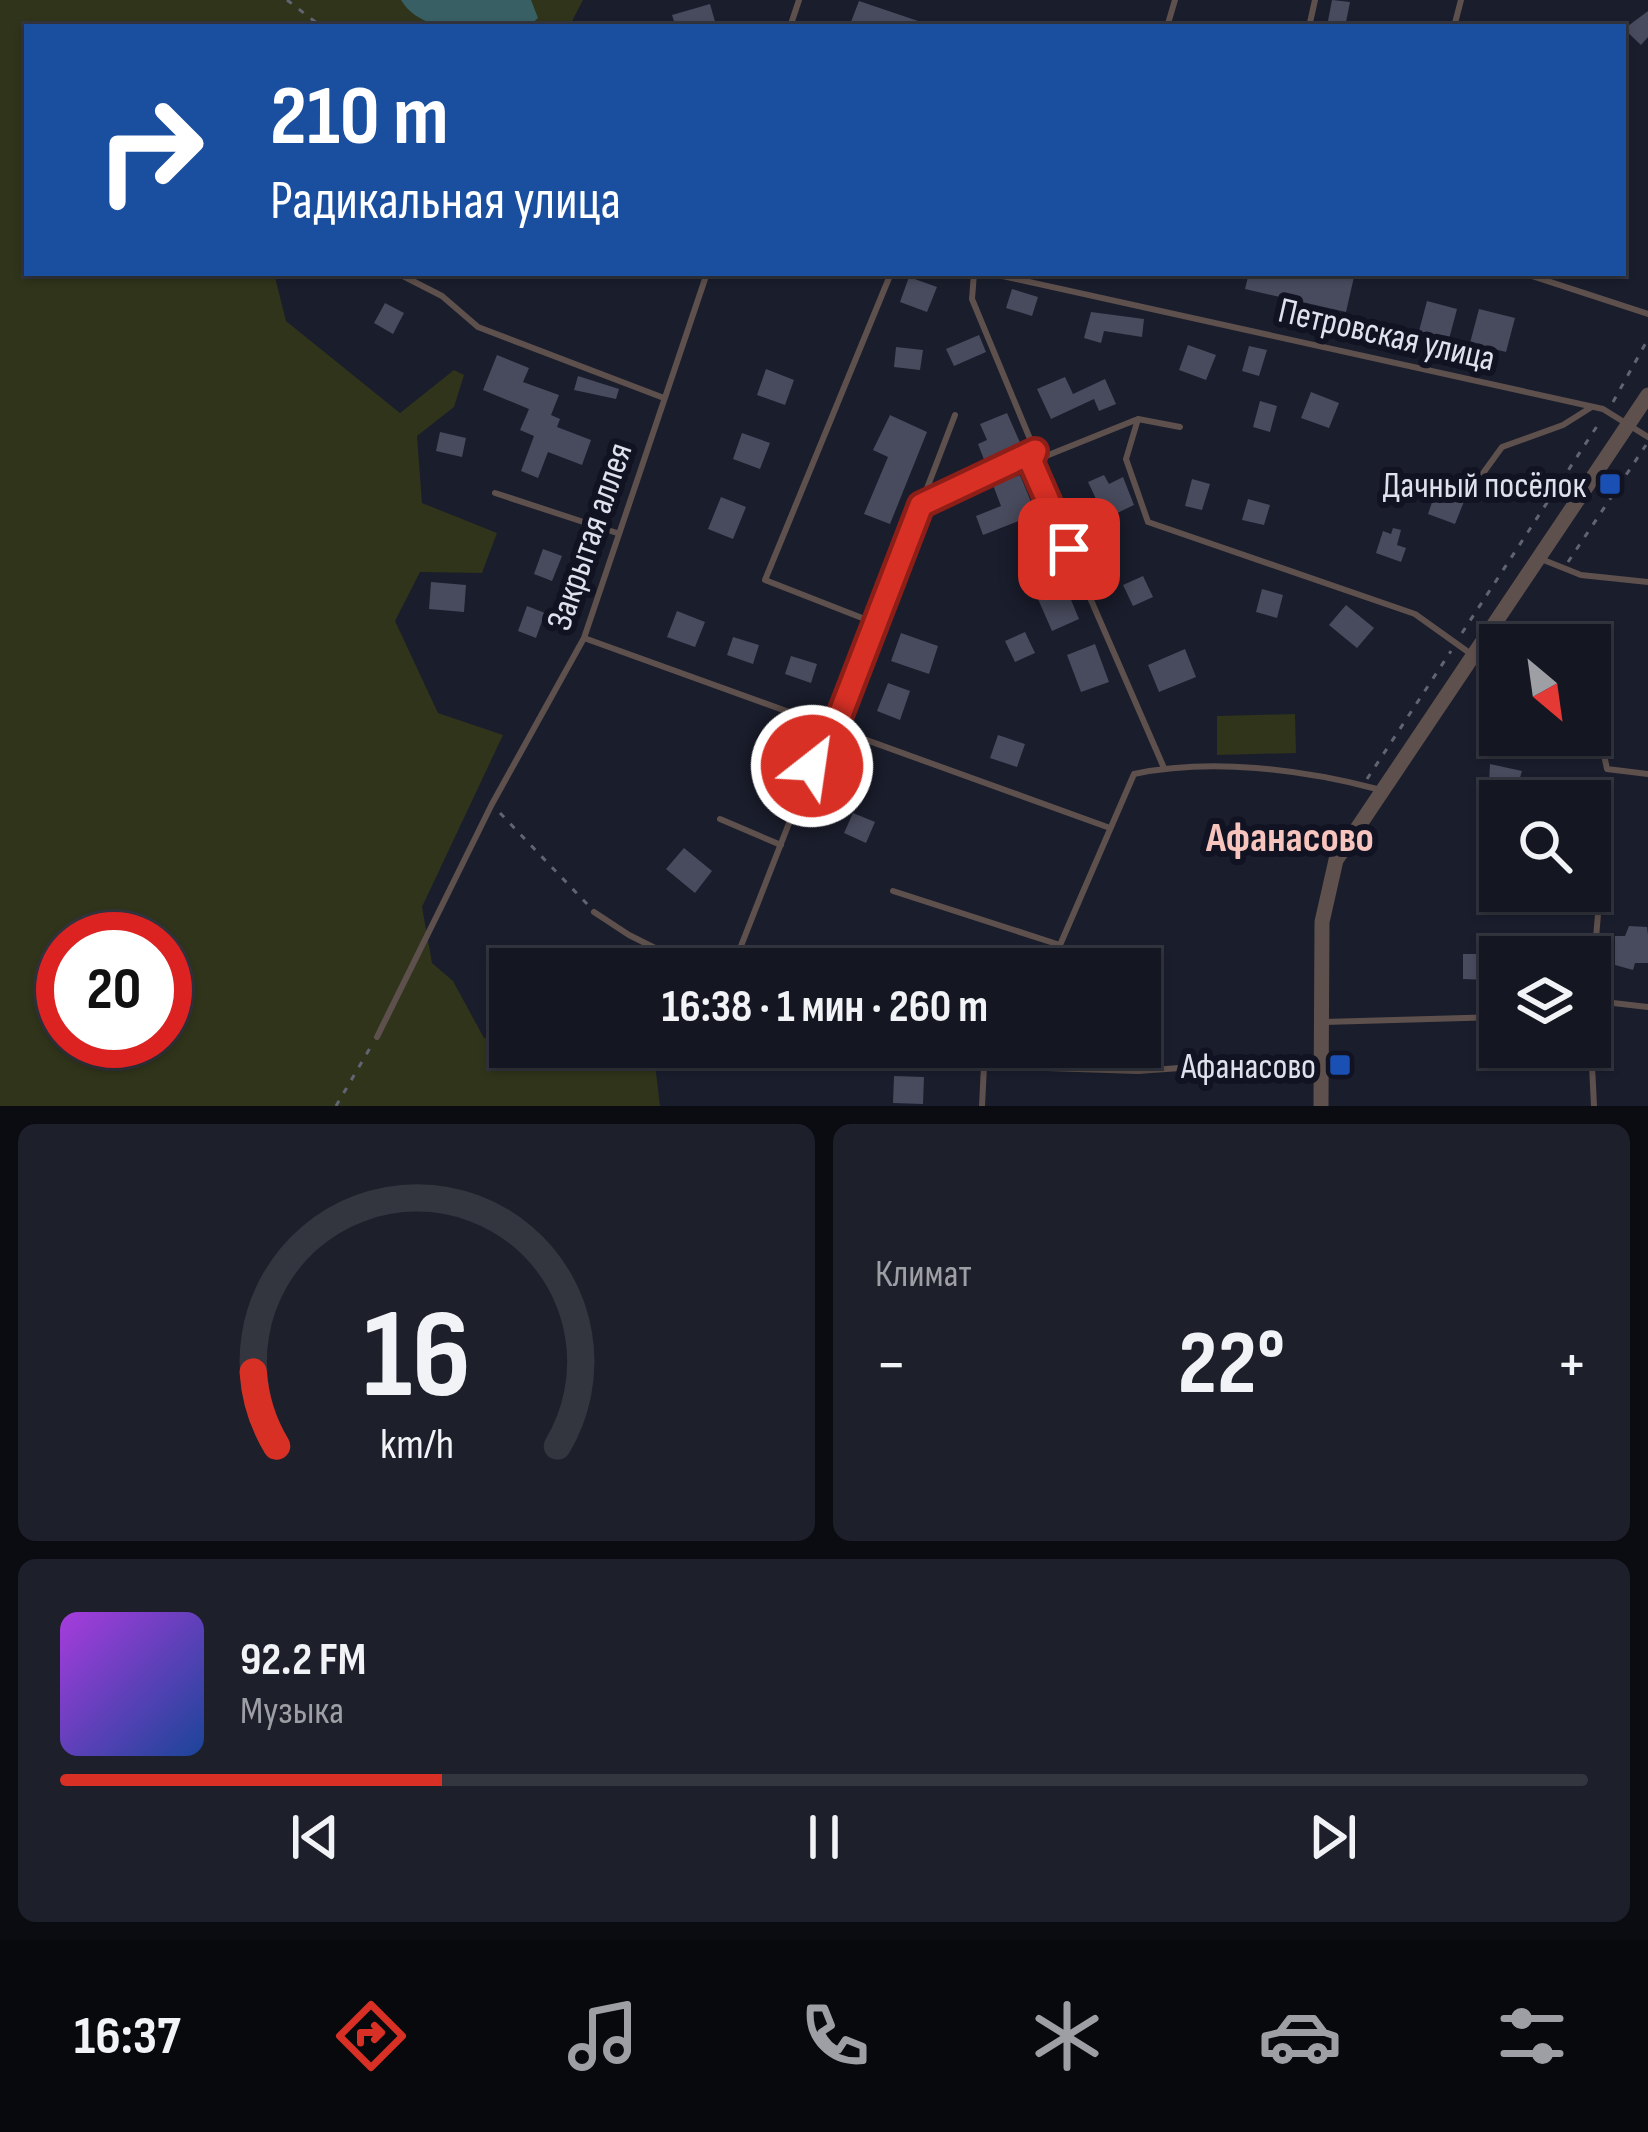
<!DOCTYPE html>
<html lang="ru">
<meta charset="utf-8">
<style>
:root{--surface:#141621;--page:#1d1f2a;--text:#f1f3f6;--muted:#9d9fa5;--line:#33353f;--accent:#d93025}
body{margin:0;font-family:"Sofia Sans Condensed",sans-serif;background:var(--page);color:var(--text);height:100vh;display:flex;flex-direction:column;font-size:45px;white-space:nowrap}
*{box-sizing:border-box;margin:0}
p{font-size:39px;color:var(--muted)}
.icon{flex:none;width:66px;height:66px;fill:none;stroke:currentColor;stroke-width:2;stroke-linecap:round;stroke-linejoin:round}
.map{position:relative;height:1106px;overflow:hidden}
.panel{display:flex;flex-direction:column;gap:18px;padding:18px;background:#0b0c12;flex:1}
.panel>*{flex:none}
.guide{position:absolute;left:24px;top:24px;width:1602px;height:252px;border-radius:0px;box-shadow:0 3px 9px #0004,0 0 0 3px var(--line);background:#1a4fa0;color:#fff;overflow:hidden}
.needle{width:78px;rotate:151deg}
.controls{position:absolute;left:1479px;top:624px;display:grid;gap:24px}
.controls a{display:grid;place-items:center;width:132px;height:132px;border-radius:0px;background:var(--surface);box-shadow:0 3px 9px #0004,0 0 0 3px var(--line);font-size:60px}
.speed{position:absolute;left:36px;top:912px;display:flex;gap:24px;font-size:60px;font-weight:700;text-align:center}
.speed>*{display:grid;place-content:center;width:156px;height:156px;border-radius:50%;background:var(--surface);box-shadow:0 3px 9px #0004,0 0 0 3px var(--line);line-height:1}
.speed .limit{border:18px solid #d22;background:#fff;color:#111}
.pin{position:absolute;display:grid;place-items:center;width:102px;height:102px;color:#fff;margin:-51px;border-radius:24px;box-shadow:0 6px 18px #0006}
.me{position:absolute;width:132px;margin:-66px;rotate:30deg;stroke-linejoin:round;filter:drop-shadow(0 0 9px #0008)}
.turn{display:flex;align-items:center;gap:42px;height:252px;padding:0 48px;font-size:54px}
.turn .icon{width:156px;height:156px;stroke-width:2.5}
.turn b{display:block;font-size:84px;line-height:102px}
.big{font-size:90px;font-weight:700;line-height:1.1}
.panel .widget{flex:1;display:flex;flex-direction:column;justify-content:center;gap:18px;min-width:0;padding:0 42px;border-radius:18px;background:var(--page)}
.panel .dial{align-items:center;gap:0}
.dial svg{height:312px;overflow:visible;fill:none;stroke:var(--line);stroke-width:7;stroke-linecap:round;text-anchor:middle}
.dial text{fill:var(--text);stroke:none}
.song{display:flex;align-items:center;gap:36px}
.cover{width:144px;height:144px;border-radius:18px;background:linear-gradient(135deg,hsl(280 70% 55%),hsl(220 70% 35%))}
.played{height:12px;border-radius:6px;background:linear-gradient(90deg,var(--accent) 25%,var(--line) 25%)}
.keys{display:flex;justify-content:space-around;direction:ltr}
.heat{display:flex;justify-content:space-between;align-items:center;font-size:66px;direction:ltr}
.panel .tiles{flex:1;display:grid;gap:18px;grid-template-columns:1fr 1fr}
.widget:last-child{grid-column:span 2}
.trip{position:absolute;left:489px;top:948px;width:672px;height:120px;border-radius:0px;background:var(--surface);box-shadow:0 3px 9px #0004,0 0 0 3px var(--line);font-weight:700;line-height:120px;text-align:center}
.dock{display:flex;height:192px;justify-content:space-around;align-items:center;background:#08090d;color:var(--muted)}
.dock .icon{width:84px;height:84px}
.dock .selected{color:var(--accent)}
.dock b{font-size:54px;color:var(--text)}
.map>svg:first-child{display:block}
.green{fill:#2f341a;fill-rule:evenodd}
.water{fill:#385f63}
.building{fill:#484b5d}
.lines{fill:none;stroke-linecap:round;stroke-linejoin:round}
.path{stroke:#616471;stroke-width:3;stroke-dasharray:6 9;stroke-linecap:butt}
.service{stroke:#5e504c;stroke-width:6}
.tertiary{stroke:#5e504c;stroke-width:15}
.route-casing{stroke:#8d1f18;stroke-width:30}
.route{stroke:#d93025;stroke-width:21}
.transit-dot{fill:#1a4fb4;stroke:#111322;stroke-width:4.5}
.labels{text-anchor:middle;stroke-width:12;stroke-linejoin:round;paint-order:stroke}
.street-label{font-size:36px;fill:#dfe1ec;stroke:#111322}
.poi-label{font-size:36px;fill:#dfe1ec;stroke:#111322;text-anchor:end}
.quarter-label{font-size:42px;font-weight:bold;fill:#f8c5be;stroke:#111322}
</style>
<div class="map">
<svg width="1648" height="1106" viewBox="0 0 1648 1106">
<rect width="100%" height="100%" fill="#1a1d2c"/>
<!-- green -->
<path class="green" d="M0 0H583L569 27H27V273H274L286 321 400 413 454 370 464 375 454 407 417 436 422 503 497 533 482 573 420 572 395 621 438 713 503 735 422 907 432 963 453 981 484 1038 510 1039V1047H653L660 1106H0ZM63 939H165V1041H63Z
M1295 714 1296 753 1217 755V716Z"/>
<!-- water -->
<path class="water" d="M401 0H531L538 18 528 27C489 27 424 39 401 0Z"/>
<!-- building -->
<path class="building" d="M1332 0 1350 2 1345 27 1327 26Z
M859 1 921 22 920 27H849Z
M710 4 716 25 676 27 672 15Z
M1648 11V37L1641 45 1624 29Z
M1249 273H1333L1354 277 1346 312 1245 289Z
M909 277 937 287 927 312 900 302Z
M1012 289 1038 297 1032 316 1006 308Z
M1427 301 1457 309 1449 339 1419 331Z
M385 303 404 313 393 334 374 323Z
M1479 309 1515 318 1506 352 1470 343Z
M1091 312 1144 319 1142 337 1104 331 1101 343 1084 338Z
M979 335 986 352 954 366 946 349Z
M1188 345 1216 355 1206 380 1179 370Z
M1249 346 1267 350 1259 376 1242 371Z
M896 347 923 350 920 370 894 367Z
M497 355 529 368 523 382 559 395 551 415 560 419 557 427 591 440 582 465 548 452 538 478 521 471 534 436 520 430 529 409 483 390Z
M766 369 794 380 785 405 757 395Z
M578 376 619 389 616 399 574 390Z
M1065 377 1073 394 1105 379 1116 404 1099 411 1094 399 1051 419 1037 389Z
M1311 392 1339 403 1329 428 1301 418Z
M1260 401 1277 406 1270 432 1253 427Z
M1007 413 1022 447 985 462 978 444 987 440 980 424Z
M890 415 927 432 890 524 864 514 888 457 873 450Z
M440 432 466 438 462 457 436 451Z
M742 433 770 443 760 469 733 459Z
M1020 475 1036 514 983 535 976 516 1001 506 993 485Z
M1104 475 1109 484 1123 477 1134 505 1090 526 1082 508 1097 501 1088 482Z
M1192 479 1210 484 1202 510 1185 506Z
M1437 488 1465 499 1455 524 1428 514Z
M721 497 746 507 733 539 708 529Z
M1248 499 1270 505 1264 525 1242 520Z
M1393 528 1401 530 1397 545 1406 548 1401 562 1376 553 1383 531 1391 534Z
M543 549 562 556 552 581 534 574Z
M1059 571 1079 619 1052 631 1031 583Z
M1143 576 1153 597 1133 606 1123 585Z
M431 582 466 585 464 612 429 609Z
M1262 589 1283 595 1277 618 1256 612Z
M1346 605 1374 628 1357 648 1329 625Z
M527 606 545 613 536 638 518 631Z
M677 611 705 622 695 647 667 637Z
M1025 632 1035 653 1015 662 1005 641Z
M901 633 938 646 929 674 891 661Z
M733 637 759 645 753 664 727 655Z
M1095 644 1109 682 1081 692 1067 655Z
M1185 649 1196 677 1159 692 1148 665Z
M791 656 817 664 811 683 785 674Z
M888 683 910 691 900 720 877 711Z
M787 729 809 737 799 765 777 757Z
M998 735 1025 744 1017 767 990 758Z
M1490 764 1522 771 1516 791 1489 784Z
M853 813 875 822 866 843 844 833Z
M684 848 712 871 695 893 666 869Z
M1629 926 1647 927 1648 935V963H1635L1633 970 1615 965V936H1625Z
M1463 954H1488V980L1463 979Z
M1533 1047H1562L1563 1062 1535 1064Z
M894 1076 924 1077 923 1104 893 1103Z"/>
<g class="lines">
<!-- path -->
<path class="path" d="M287 0 322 27
M1613 402 1648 339
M1568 562 1646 445
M1462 633 1601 420
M1367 779 1451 651
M500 813 589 906
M336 1106 373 1043"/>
<!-- service -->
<path class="service" d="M790 27 799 0
M1167 27 1175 0
M1309 27 1315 0
M1454 27 1461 0
M397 273 442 296 478 327 664 398
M974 273 972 299 1035 451 1031 462 1164 768
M989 273 1603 409 1648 437
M1523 273 1648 314
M1180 427 1138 419 1126 459 1148 522 1415 614 1471 654
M1031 462 1138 419
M1473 487 1502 447 1563 425 1590 408
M495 493 617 533
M921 505 1032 453
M1541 559 1581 575 1648 582
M875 623 765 580 891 273
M1496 624 1526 645
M584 638 1110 828
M1590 688 1607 769 1648 774
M835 729 955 415
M720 819 781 845
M893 891 1060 945 1134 774C1210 758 1302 769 1377 789
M594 912 629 935 697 969
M732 969 827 726
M1590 1008 1600 891
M1590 1014 1613 1003 1648 1007
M1324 1022 1500 1017
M1590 1025 1594 1106
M377 1037 492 804 584 638 707 273
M888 1047 984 1066 1138 1071 1319 1058
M982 1106 984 1066"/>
<!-- tertiary -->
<path class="tertiary" d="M1321 1106 1322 922 1336 860 1648 395"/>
</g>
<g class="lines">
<!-- route casing -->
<g class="route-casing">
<path id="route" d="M812 766 827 726 835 728 921 505 1035 451 1031 462 1069 549"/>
</g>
<!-- route -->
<use href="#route" class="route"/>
</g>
<!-- markers -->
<g class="transit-dot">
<rect x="1598" y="472" width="24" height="24" rx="6"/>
<rect x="1328" y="1053" width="24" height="24" rx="6"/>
</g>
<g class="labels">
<!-- street labels -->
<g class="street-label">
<text transform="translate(1387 333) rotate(13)" y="13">Петровская улица</text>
<text transform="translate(588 536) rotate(-71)" y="13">Закрытая аллея</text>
</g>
<!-- poi labels -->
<g class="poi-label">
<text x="1586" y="497">Дачный посёлок</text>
<text x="1316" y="1078">Афанасово</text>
</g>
<!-- quarter labels -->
<g class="quarter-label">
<text x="1290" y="851">Афанасово</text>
</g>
</g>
</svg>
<div class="controls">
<a><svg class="needle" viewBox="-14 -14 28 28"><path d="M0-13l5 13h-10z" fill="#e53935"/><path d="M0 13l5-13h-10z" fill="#9d9fa5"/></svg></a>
<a><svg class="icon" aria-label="search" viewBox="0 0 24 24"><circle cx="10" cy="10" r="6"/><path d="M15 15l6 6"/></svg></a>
<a><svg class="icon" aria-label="layers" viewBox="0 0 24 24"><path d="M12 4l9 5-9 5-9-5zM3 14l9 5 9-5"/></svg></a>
</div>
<div class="speed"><div class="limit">20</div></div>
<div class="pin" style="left:1069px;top:549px;background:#d93025"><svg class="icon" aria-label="arrive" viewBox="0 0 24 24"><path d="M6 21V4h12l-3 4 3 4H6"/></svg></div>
<svg class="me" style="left:812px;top:766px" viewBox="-20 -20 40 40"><circle r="17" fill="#d93025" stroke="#fff" stroke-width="3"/><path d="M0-11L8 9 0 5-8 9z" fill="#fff"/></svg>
<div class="trip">16:38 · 1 мин · 260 m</div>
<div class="guide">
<div class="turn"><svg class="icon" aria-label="right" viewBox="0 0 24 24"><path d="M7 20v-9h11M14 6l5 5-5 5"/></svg><div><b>210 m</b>Радикальная улица</div></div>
</div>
</div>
<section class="panel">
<div class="tiles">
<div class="widget dial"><svg viewBox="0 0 100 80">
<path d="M14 69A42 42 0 1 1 86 69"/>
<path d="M14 69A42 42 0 0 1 8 50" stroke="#d93025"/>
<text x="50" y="56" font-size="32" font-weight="700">16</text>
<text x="50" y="72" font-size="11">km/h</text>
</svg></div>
<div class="widget"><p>Климат</p>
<div class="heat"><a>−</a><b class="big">22°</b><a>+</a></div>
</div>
<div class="widget">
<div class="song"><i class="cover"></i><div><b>92.2 FM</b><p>Музыка</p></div></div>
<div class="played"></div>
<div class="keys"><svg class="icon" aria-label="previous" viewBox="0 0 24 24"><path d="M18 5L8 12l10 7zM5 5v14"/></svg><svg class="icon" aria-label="pause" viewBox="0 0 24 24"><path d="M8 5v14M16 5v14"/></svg><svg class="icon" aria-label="next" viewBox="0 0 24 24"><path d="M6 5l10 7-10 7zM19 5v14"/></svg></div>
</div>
</div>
</section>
<nav class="dock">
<b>16:37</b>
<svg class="icon selected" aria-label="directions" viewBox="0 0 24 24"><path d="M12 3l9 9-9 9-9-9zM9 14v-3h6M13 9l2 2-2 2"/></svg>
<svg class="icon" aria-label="music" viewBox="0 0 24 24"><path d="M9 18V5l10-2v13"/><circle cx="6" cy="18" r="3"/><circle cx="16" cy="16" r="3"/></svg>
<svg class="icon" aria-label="phone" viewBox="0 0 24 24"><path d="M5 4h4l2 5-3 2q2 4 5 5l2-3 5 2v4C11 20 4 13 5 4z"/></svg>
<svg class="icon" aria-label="climate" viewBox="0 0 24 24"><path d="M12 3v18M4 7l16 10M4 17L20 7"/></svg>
<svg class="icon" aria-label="car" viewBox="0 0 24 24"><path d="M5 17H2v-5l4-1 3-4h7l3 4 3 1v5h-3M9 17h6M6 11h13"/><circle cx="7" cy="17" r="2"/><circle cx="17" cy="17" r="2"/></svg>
<svg class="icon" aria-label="filters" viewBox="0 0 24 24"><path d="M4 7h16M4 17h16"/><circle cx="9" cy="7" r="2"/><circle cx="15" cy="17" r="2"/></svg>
</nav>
